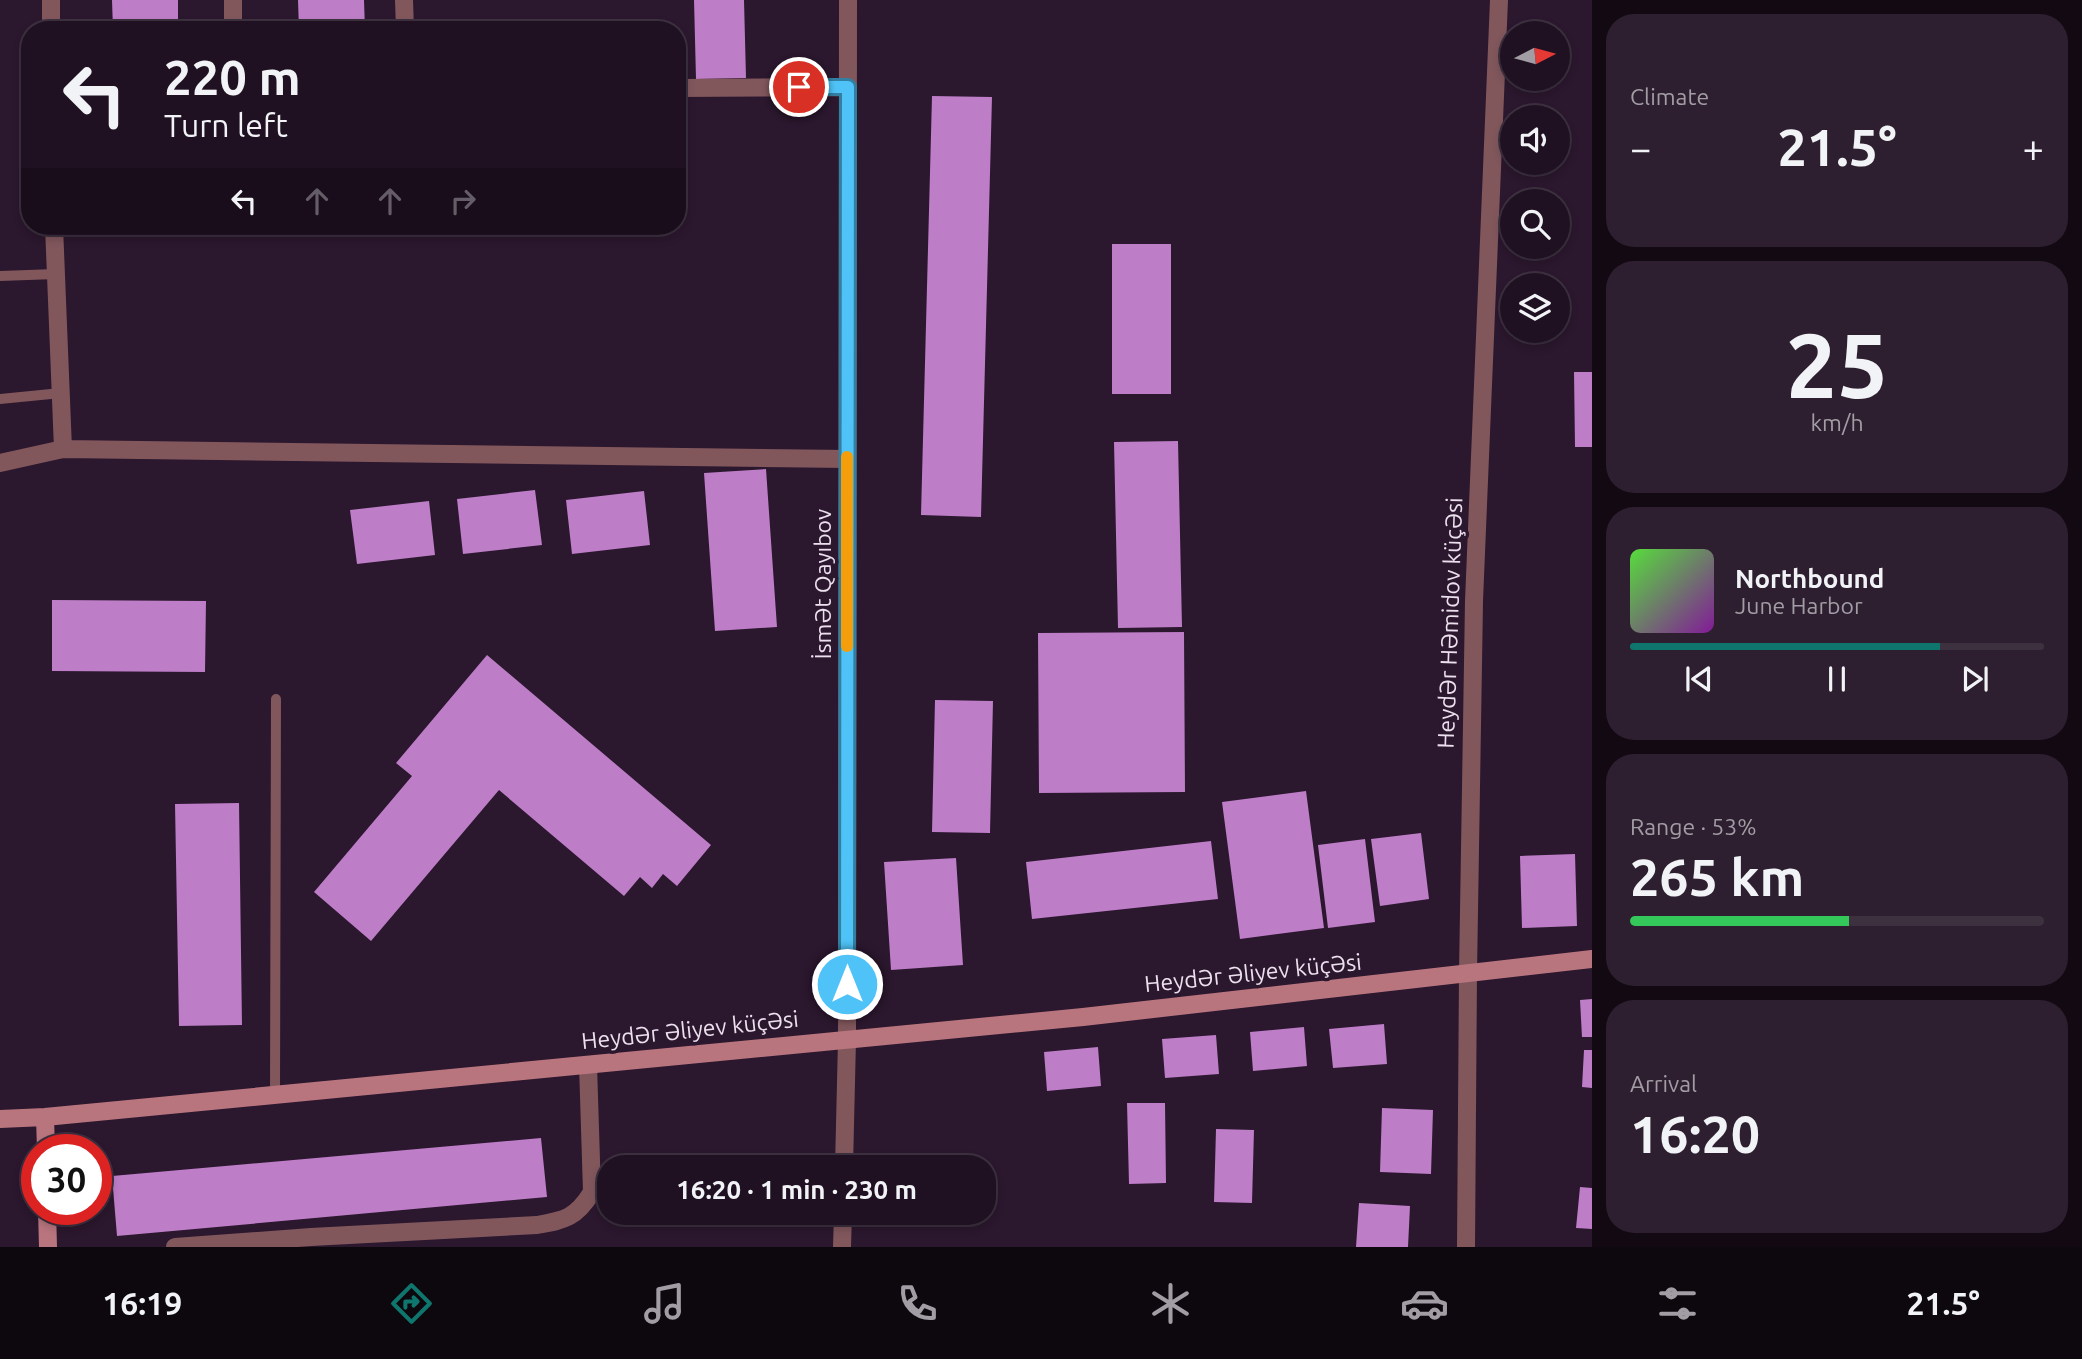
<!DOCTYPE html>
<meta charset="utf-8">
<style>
:root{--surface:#201122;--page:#2d1f2f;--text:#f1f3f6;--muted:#a29da5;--line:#3d3140;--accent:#0f766e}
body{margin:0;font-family:Ubuntu,sans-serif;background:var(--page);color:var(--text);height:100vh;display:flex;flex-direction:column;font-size:26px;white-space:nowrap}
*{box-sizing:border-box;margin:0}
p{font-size:23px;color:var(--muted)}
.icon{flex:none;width:38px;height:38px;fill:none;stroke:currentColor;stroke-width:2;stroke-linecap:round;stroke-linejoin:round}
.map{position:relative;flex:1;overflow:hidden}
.side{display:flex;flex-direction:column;gap:14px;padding:14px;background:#120913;width:490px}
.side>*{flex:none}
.guide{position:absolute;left:21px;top:21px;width:665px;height:214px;border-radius:28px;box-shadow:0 4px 10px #0003,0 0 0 2px var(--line);background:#201122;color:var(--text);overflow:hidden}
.needle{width:46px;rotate:84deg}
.buttons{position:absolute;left:1500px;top:21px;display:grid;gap:14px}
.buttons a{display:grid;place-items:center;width:70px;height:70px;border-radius:50%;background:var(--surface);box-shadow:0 4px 10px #0003,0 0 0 2px var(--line);font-size:35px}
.speed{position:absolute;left:21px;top:1134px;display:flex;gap:14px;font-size:35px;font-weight:700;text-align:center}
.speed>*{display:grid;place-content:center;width:91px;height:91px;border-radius:50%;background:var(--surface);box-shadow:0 4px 10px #0003,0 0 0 2px var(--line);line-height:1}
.speed .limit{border:10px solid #d22;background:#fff;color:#111}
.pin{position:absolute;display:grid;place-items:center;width:60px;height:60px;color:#fff;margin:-30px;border:4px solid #fff;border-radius:50%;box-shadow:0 2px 7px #0007}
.me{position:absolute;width:77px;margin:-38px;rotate:0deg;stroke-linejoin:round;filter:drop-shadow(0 0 5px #0008)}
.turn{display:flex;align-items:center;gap:24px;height:147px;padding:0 28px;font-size:32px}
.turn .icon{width:91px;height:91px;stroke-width:2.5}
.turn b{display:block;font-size:49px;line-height:60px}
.lanes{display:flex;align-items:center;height:66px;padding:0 28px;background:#0003;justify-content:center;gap:35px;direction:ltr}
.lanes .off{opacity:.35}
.big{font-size:52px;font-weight:700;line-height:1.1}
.side .card{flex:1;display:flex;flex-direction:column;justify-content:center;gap:10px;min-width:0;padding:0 24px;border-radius:28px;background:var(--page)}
.side .dial{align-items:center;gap:0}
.dial b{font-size:91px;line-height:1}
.song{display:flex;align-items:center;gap:21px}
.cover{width:84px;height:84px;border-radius:10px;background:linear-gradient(135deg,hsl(110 70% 55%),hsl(290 70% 35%))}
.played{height:7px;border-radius:4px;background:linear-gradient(90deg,var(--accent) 75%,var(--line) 75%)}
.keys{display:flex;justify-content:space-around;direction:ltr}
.heat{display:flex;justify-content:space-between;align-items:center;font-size:38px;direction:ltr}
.charge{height:10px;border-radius:5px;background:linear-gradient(90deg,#34c759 53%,var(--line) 0)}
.trip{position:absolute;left:597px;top:1155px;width:399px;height:70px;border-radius:28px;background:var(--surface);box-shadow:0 4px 10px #0003,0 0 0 2px var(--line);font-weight:700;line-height:70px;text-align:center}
.menu{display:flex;height:112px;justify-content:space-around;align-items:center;background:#0d070e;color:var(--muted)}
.menu .icon{width:49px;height:49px}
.menu .current{color:var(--accent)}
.menu b{font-size:32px;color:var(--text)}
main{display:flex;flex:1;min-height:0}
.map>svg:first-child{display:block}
.building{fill:#bd7dc7}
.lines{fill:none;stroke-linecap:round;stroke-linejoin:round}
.lane{stroke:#81575c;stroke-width:10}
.street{stroke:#81575c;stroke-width:18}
.secondary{stroke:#b9757e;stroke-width:18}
.route-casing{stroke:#337fa1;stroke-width:18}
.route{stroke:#4fc3f7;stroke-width:12}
.slow{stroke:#f59e0b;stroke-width:12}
.labels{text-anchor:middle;stroke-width:7;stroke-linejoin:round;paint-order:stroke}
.street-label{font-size:23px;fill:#ecdfee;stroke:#2b172e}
</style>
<main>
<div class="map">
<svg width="1592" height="1247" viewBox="0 0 1592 1247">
<rect width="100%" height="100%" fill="#2b172e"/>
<!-- building -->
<path class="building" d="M112 0H178V30H113Z
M298 0H364L365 30H299Z
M694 0H744L746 78 696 79Z
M932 96 992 97 981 517 921 515Z
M1112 244H1171V394H1112Z
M1574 372H1592V447H1575Z
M1178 441 1182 627 1118 628 1114 442Z
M766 469 777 627 715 631 704 473Z
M535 490 542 545 463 554 457 499Z
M644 491 650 545 572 554 566 500Z
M429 501 435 555 357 564 350 510Z
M52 600 206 601 205 672 52 671Z
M1184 632 1185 792 1039 793 1038 633Z
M487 655 711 845 677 886 663 874 652 888 640 877 624 896 499 790 371 941 314 892 412 776 396 763Z
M935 700 993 701 990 833 932 832Z
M1306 791 1324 928 1240 939 1222 802Z
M239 803 242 1025 179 1026 175 804Z
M1421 833 1429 899 1380 906 1371 839Z
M1365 839 1375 922 1328 928 1318 845Z
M1211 841 1218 899 1032 919 1026 862Z
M1575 854 1577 926 1522 928 1520 856Z
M956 858 963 965 891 970 884 862Z
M1592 999V1037H1582L1580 1000Z
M1384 1024 1387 1064 1333 1068 1329 1029Z
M1304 1027 1307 1066 1253 1071 1250 1032Z
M1216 1035 1219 1074 1165 1078 1162 1039Z
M1098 1047 1101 1086 1047 1091 1044 1052Z
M1584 1050H1592V1088L1582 1087Z
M1127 1103H1165L1166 1183 1129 1184Z
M1382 1108 1433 1110 1431 1174 1380 1172Z
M1216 1129 1254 1130 1252 1203 1214 1202Z
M541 1138 547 1197 117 1236 112 1176Z
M1580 1187 1592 1188V1229L1576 1228Z
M1359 1203 1410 1206 1408 1247H1356Z"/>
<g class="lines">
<!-- lane -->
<path class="lane" d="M0 276 56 274
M0 399 61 393
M275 1095 276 699"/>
<!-- street -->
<path class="street" d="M233 0V30
M404 0 405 30
M51 30V0
M677 88 848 87
M54 226 63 449
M0 463 63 449 847 459
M844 1167 847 1040 848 0
M175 1247 311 1237 537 1225C565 1220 576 1218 592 1192L588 1065
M842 1247 843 1213
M1466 1247 1468 973 1474 601 1499 0"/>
<!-- secondary -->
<path class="secondary" d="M45 1117 46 1150
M0 1119 45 1117 1083 1017 1592 959
M47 1209 48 1247"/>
</g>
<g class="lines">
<!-- route casing -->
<g class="route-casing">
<path id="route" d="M799 87H848L847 984"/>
</g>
<!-- route -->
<use href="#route" class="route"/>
<!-- slow -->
<path class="slow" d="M847 646V457"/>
</g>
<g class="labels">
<!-- street labels -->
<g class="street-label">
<text transform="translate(823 584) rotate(-90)" y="8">İsmət Qayıbov</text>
<text transform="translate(1450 623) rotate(-88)" y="8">Heydər Həmidov küçəsi</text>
<text transform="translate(1253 973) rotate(-6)" y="8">Heydər Əliyev küçəsi</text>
<text transform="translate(690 1030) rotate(-6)" y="8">Heydər Əliyev küçəsi</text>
</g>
</g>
</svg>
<div class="buttons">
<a><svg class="needle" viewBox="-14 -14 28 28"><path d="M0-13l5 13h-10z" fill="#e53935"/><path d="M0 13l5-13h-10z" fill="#a29da5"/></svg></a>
<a><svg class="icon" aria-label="sound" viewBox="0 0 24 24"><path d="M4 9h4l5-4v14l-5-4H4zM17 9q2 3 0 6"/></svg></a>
<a><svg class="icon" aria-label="search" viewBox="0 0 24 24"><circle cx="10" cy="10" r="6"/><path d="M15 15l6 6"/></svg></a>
<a><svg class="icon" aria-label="layers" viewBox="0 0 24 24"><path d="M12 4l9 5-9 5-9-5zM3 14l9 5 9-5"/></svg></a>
</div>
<div class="speed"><div class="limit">30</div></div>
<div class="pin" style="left:799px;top:87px;background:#d93025"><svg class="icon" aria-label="arrive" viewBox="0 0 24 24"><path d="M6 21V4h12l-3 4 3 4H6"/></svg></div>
<svg class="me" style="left:847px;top:984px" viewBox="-20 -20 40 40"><circle r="17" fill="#4fc3f7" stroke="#fff" stroke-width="3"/><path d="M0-11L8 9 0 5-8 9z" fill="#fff"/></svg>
<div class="trip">16:20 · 1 min · 230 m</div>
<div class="guide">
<div class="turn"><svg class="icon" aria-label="left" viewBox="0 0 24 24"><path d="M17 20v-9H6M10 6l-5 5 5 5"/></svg><div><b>220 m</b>Turn left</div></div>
<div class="lanes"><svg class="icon" aria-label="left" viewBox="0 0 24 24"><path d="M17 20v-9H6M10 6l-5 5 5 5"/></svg><svg class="icon off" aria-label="ahead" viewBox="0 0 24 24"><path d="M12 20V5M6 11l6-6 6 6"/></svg><svg class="icon off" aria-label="ahead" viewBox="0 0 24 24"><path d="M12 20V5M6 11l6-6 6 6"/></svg><svg class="icon off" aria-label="right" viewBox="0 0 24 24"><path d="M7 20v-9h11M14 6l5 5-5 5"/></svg></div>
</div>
</div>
<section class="side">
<div class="card"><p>Climate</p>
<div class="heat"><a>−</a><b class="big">21.5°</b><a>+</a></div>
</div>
<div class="card dial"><b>25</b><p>km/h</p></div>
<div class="card">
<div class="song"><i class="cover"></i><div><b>Northbound</b><p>June Harbor</p></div></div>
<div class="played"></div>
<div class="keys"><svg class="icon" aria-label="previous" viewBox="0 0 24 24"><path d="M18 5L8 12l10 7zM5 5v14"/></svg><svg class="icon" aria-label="pause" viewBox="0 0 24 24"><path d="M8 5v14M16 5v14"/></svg><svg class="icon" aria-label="next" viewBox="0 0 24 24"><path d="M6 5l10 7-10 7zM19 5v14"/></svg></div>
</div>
<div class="card"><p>Range · 53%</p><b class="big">265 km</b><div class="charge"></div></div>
<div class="card"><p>Arrival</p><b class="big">16:20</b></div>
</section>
</main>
<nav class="menu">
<b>16:19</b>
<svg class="icon current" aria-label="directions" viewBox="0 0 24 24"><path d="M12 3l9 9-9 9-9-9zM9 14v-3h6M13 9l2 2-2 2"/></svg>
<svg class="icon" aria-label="music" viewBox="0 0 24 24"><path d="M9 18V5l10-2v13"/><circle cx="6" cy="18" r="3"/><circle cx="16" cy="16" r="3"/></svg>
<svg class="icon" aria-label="phone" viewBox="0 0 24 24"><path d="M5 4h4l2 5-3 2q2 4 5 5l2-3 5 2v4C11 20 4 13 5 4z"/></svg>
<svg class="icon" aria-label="climate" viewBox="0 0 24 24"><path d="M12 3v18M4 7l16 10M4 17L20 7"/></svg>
<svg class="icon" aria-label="car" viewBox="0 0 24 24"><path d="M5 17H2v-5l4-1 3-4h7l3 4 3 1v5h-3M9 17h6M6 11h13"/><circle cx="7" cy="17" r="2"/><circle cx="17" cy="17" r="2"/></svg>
<svg class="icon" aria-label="filters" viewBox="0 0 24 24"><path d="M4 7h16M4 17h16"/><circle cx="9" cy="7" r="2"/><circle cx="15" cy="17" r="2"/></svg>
<b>21.5°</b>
</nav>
